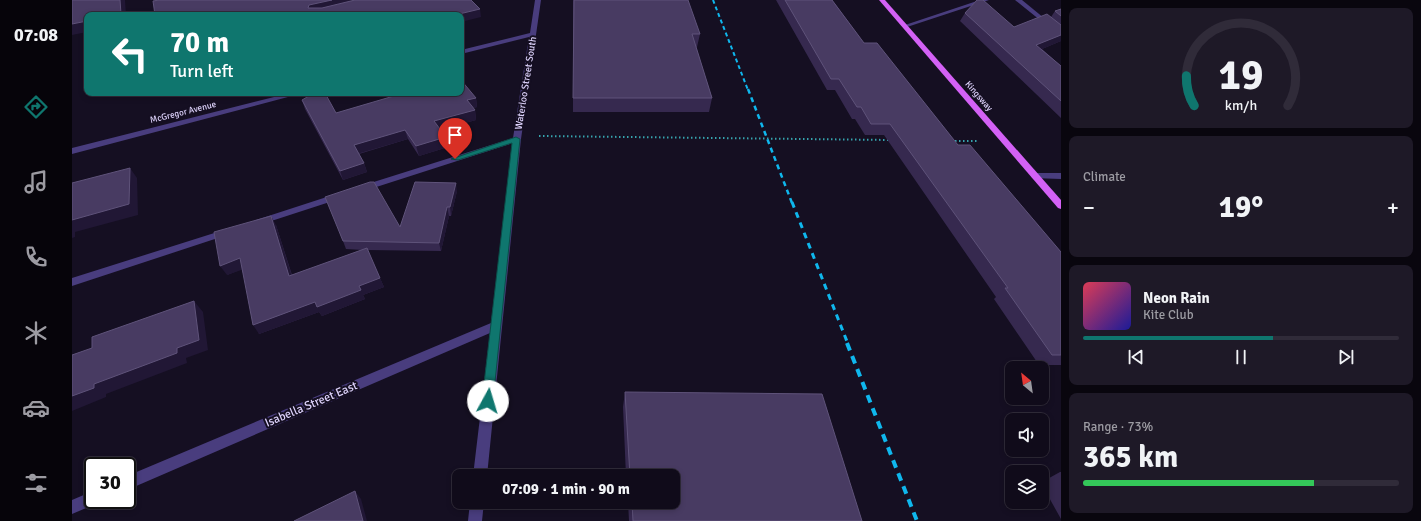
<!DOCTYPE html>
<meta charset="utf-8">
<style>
:root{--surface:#100b1a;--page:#1e1927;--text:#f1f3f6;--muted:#9c9ba2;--line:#302b39;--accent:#0f766e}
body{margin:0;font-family:Signika,sans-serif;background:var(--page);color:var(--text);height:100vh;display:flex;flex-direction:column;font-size:15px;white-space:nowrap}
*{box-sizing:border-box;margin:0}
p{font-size:13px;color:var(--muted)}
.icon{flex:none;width:22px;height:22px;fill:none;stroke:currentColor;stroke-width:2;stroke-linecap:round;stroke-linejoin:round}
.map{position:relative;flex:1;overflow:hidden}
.panel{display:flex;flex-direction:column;gap:8px;padding:8px;background:#09060e;width:360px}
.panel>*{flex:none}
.banner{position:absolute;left:12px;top:12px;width:380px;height:84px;border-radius:8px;box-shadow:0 2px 6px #0003,0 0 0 1px var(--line);background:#0f766e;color:#fff;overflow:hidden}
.needle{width:26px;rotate:331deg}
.fabs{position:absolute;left:933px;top:361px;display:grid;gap:8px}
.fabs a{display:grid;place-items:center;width:44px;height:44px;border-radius:8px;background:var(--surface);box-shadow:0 2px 6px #0003,0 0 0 1px var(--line);font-size:20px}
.speed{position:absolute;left:12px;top:457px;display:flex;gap:8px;font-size:20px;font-weight:700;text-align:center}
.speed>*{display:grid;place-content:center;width:52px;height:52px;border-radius:50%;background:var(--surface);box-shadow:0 2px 6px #0003,0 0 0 1px var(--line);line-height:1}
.speed .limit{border:2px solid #111;border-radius:6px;background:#fff;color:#111}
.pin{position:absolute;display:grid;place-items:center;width:34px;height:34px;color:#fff;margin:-41px -17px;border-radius:50% 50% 50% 0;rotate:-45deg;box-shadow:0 0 4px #0007}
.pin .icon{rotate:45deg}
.me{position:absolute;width:44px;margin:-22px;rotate:6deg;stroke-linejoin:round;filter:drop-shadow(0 0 3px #0008)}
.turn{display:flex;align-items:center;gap:14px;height:84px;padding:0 20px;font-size:18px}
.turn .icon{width:52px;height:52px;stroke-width:2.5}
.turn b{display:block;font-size:28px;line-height:34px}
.big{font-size:30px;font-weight:800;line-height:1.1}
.panel .tile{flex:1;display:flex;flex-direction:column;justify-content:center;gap:6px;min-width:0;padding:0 14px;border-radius:8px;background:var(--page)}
.panel .dial{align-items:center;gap:0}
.dial svg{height:104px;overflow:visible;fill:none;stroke:var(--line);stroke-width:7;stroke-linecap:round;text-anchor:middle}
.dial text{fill:var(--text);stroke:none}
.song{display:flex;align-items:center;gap:12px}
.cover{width:48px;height:48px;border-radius:6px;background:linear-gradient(135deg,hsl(350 70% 55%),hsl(240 70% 35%))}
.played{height:4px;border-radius:2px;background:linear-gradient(90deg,var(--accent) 60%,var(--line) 60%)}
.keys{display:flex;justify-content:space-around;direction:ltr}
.heat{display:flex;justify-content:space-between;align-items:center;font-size:22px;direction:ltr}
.charge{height:6px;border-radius:3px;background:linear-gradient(90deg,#34c759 73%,var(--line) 0)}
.trip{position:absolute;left:380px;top:469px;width:228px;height:40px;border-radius:8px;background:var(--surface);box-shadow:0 2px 6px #0003,0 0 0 1px var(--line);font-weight:800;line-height:40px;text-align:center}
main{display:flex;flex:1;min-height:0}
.tabs{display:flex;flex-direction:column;width:72px;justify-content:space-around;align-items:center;background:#06040a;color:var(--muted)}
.tabs .icon{width:28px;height:28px}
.tabs .on{color:var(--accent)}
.tabs b{font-size:18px;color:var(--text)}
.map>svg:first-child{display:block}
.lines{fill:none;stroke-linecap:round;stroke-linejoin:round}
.path{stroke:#36a3ad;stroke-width:2;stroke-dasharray:1.5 2.5;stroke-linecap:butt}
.minor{fill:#493d7e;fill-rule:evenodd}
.major{fill:#d361f5;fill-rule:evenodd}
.rail-far3{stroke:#0fb7ed;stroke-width:2;stroke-dasharray:4 3;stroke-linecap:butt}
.rail-far2{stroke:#0fb7ed;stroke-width:2.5;stroke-dasharray:5 4;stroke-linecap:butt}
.rail-far1{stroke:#0fb7ed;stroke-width:3;stroke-dasharray:6 5;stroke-linecap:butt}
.rail{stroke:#0fb7ed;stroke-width:4;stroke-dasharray:8 6;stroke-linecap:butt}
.wall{fill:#36294f}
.shaded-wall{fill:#211735}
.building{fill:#483b62;stroke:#5f537a}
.route{fill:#0f766e;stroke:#0a4d48}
.labels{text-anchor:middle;stroke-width:4;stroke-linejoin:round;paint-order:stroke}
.far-street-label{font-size:9px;fill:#ded3fc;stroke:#150f22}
.street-label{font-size:10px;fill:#ded3fc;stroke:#150f22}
.near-street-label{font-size:12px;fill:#ded3fc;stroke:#150f22}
</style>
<main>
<nav class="tabs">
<b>07:08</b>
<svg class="icon on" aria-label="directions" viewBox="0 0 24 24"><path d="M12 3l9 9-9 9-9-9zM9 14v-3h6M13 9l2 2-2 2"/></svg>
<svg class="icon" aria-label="music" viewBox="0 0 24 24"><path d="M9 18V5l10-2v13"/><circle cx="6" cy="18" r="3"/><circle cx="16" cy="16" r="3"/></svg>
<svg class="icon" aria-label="phone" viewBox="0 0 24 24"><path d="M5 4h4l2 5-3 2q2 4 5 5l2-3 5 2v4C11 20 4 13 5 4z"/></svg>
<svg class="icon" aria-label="climate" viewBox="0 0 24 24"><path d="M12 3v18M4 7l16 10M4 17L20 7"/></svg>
<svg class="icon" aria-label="car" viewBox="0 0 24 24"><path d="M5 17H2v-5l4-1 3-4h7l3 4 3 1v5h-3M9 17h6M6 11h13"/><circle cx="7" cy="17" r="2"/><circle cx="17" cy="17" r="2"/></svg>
<svg class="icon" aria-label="filters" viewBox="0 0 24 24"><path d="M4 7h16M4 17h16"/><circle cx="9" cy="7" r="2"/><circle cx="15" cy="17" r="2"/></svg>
</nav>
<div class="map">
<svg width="989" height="521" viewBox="0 0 989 521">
<rect width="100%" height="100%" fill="#150f22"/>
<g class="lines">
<!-- path -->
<path class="path" d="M467 136 818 140
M879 141H906"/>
<!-- minor -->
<path class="minor" d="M463 0H469L449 139 415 476H401L418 333 55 490V476L419 323 441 143 295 190H289L288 188 289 186 441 138 457 37 389 54V50L458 33Z
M908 0H917L835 27 830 26Z
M943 0H950L989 32V37Z
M218 93H231L0 154V148Z
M963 173H989V179L960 178 959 176Z
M267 193 271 196 270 198 187 225 182 222 184 220Z
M155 229 160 232 158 234 0 286V278Z
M21 491V500H27L26 503 0 514V500Z
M398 502H412L410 521H396Z"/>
<!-- major -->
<path class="major" d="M807 0H813L989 200V209L986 208Z"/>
<!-- rail-far3 -->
<path class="rail-far3" d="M641 0 676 90"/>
<!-- rail-far2 -->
<path class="rail-far2" d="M676 89 720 203"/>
<!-- rail-far1 -->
<path class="rail-far1" d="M720 202 776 344"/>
<!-- rail -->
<path class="rail" d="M775 343 845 521"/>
</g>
<!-- wall -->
<path class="wall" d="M501 0 628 34 625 47H624L640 98 637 112H501Z
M704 0H760L792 43 886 145 989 252V365H967L922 299 924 297 812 135H793L783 119H780L763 90H755Z
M989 9V41L970 49 989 66V118L888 21 893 13 942 27 979 17 983 11Z
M404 98 405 107 401 108 403 110 404 120 368 130 374 137 376 147 347 156 336 139 287 154 292 163 295 172 271 180 233 109 230 100 264 113Z
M385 191 379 216H377L369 251 295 250 312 287 291 295 293 299 250 316 247 312 187 334 170 269 155 275 204 225 220 275 291 250 274 249 271 241 328 227Z
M553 392 790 521H557L556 502H601V476H554L551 407Z
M988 472H989V519L970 485V482Z"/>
<!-- shaded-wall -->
<path class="shaded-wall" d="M48 0H53L54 15H45Z
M260 0H300L240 14 236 8 237 5Z
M408 9 409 17 389 22V15H383Z
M15 21V32L0 35V24Z
M989 35V41L958 54 964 45Z
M404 98 405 107 397 110 395 100Z
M403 110 404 120 364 131 362 121Z
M333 130 336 139 285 154 282 145Z
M374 137 376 147 347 156 344 146Z
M292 163 295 172 271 180 268 171Z
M58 168 65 178 66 215 3 232V237L0 238V220Z
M384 183 385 191 379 216 378 207Z
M375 207 377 216 369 251 367 243Z
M199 216 204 225 223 286 217 276Z
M168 258 175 268 155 275 148 266Z
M308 278 312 287 291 295 293 299 250 316 247 312 187 334 181 325Z
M122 301 131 312 136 350 114 358 115 363 34 394V397L0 411V396L22 384 105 348Z
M283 491 289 499 295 521H291Z"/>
<!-- building -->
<path class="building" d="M0 0H48L49 14 45 15H15V21L0 24Z
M87 0H260L237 5 236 8H250L283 0H399L408 9 383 15H83L81 1Z
M502 0H616L628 34H620L640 98H501Z
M713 0H760L792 43H805L886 145H898L989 252V355H980L933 288H936L818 124H799L789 107H785L767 79H759Z
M905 0H911L942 27 975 14 989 25V35L964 45 989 66V101L893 13Z
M989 9V16L983 11Z
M389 80 404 98 395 100 403 110 362 121 374 137 344 146 333 130 282 145 292 163 268 171 230 100 242 93H253L264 113 332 93H389Z
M58 168 57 204 0 220V183Z
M298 182H302L328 227 343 182 384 183 378 207H375L367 243 271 241 253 197Z
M199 216 217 276 295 248 308 278 287 286 289 290 245 307 243 302 181 325 168 258 148 266 142 232Z
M122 301 127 340 105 348V353L22 384V388L0 396V355L20 348V337Z
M553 392 750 394 790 521H561L560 502H601V476H558Z
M283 491 291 521H222Z"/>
<!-- route -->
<path class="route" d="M444 137 448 139 421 401 420 404 416 406 412 404 410 401 440 143 386 160 379 159Z"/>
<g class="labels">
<!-- far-street labels -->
<g class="far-street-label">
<text transform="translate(907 96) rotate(49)" y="3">Kingsway</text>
<text transform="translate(111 112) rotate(-14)" y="3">McGregor Avenue</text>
</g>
<!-- street labels -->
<g class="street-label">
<text transform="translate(453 83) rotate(-81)" y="4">Waterloo Street South</text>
</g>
<!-- near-street labels -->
<g class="near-street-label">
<text transform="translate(239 404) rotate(-23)" y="4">Isabella Street East</text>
</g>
</g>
</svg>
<div class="fabs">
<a><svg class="needle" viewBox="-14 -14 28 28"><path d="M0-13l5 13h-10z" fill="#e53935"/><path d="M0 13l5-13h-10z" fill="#9c9ba2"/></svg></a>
<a><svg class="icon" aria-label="sound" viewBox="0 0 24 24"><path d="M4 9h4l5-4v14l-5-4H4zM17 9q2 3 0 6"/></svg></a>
<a><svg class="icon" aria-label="layers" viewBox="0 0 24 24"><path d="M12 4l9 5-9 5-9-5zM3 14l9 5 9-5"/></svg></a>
</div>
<div class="speed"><div class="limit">30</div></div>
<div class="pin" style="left:383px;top:159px;background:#d93025"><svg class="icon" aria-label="arrive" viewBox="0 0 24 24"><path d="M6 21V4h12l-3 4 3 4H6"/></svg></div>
<svg class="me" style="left:416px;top:401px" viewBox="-20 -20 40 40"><circle r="19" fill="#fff"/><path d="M0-13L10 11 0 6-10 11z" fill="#0f766e"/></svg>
<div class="trip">07:09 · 1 min · 90 m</div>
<div class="banner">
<div class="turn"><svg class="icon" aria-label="left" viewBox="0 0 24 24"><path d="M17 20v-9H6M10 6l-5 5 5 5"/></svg><div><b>70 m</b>Turn left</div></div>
</div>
</div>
<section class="panel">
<div class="tile dial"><svg viewBox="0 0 100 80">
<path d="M14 69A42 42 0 1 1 86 69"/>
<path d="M14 69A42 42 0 0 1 8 46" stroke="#0f766e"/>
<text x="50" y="56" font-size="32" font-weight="700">19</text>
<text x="50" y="72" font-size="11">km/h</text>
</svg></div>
<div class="tile"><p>Climate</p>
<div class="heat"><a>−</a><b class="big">19°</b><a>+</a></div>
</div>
<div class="tile">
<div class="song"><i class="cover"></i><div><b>Neon Rain</b><p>Kite Club</p></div></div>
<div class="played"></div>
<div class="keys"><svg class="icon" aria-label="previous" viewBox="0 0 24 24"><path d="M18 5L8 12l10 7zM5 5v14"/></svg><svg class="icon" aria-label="pause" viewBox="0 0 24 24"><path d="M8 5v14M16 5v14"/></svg><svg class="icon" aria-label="next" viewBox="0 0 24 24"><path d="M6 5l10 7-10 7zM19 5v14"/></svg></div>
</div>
<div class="tile"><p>Range · 73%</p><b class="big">365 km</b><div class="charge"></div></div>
</section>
</main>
